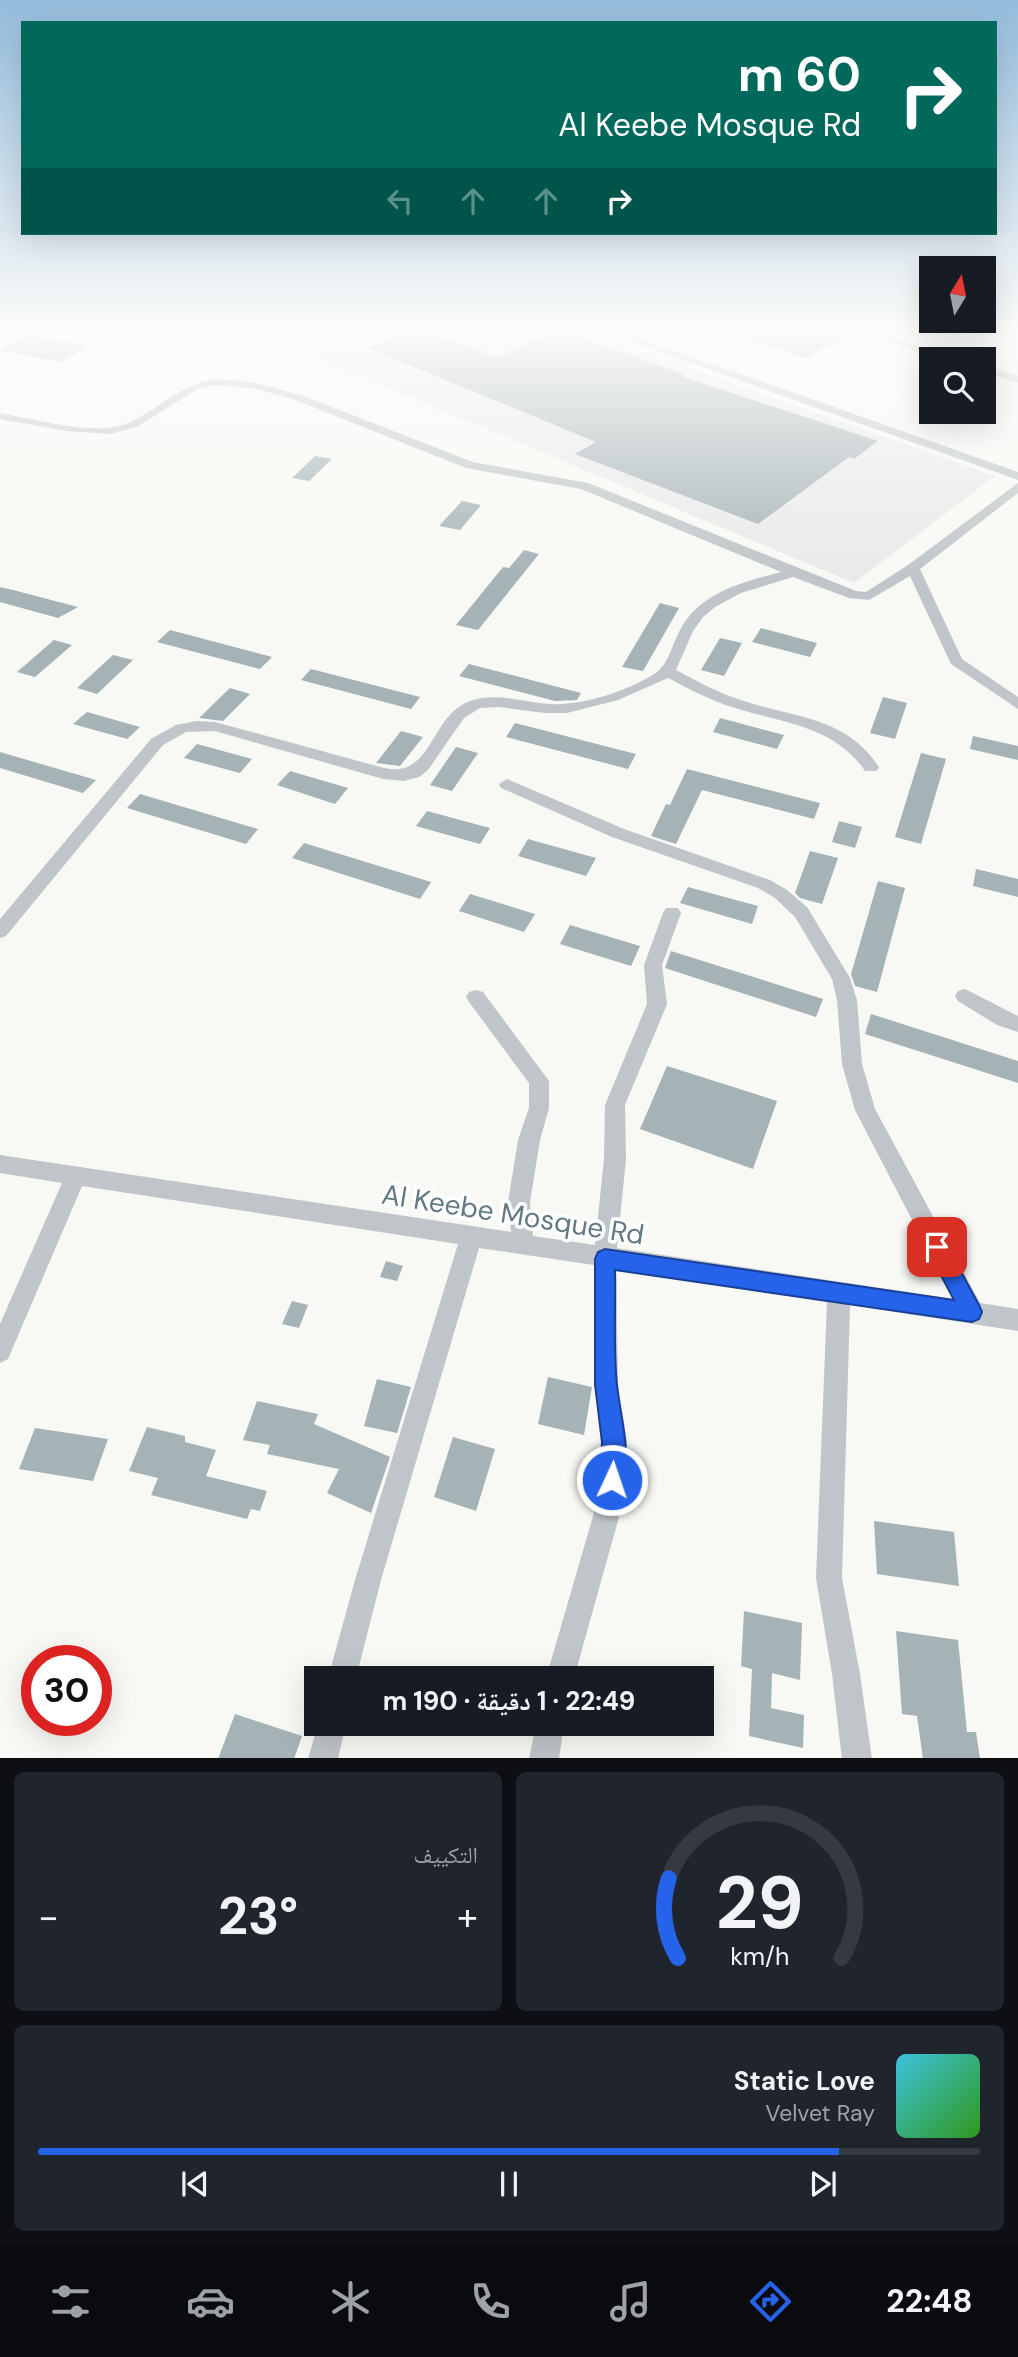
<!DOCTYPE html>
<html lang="ar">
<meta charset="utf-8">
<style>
:root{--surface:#171b24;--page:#20242c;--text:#f1f3f6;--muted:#9ea1a6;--line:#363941;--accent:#2563eb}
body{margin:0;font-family:"DM Sans","Noto Naskh Arabic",sans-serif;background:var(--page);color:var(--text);direction:rtl;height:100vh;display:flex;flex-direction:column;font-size:26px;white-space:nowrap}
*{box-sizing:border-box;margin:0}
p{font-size:23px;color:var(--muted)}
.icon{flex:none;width:38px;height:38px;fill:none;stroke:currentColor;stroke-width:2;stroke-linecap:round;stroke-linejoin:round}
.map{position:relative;height:1758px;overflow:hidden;direction:ltr}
.sheet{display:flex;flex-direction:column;gap:14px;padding:14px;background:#0d0f14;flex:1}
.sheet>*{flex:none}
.hud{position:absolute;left:21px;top:21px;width:976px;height:214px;border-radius:0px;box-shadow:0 7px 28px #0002;direction:rtl;background:#00695c;color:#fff;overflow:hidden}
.needle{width:46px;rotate:10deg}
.controls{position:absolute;left:919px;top:256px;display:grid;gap:14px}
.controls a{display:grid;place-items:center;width:77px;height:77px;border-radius:0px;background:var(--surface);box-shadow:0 7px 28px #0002;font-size:35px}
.speed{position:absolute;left:21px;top:1645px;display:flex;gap:14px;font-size:35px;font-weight:700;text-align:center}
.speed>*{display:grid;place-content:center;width:91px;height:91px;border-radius:50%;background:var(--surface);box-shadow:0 7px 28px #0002;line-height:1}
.speed .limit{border:10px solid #d22;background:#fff;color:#111}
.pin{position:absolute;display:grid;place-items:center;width:60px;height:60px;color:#fff;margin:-30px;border-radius:14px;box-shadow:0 4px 10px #0006}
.me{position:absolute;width:77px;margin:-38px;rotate:3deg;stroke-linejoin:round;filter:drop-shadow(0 0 5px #0008)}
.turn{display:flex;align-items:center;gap:24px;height:147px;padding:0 21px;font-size:32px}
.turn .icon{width:91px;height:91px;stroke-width:2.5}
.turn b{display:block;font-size:49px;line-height:60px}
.lanes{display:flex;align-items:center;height:66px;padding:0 21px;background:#0003;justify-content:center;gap:35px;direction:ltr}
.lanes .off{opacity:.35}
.big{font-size:52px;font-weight:700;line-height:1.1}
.sheet .widget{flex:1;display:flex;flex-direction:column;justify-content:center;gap:10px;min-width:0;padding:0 24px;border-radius:10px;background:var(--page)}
.sheet .dial{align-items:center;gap:0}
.dial svg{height:182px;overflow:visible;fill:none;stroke:var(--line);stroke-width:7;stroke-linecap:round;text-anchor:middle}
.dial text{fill:var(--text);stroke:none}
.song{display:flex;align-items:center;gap:21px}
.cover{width:84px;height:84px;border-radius:10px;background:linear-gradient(135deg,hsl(190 70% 55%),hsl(110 70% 35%))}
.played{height:7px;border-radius:4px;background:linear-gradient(90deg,var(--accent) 85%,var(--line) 85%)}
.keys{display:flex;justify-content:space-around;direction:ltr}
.heat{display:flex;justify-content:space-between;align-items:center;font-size:38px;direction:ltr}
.sheet .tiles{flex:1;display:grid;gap:14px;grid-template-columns:1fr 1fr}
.widget:last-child{grid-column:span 2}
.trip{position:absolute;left:304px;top:1666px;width:410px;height:70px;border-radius:0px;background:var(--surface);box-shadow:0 7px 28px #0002;font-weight:700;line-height:70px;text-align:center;direction:rtl}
.tab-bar{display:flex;height:112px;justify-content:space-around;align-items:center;background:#090b0e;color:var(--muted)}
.tab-bar .icon{width:49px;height:49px}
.tab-bar .active{color:var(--accent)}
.tab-bar b{font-size:32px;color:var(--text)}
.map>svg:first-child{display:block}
.built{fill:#e9eae9}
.building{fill:#a5b2b6}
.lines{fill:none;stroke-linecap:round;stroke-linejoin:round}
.minor{fill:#bfc5c8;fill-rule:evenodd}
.route{fill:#2563eb;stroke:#184099;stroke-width:2}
.labels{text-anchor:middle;stroke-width:7;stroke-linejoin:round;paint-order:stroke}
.near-street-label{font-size:28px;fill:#627982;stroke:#fff}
</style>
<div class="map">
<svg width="1018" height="1759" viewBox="0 0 1018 1759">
<rect width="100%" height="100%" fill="#f8f8f5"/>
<!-- built -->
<path class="built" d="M253 331H584L995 476 854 583Z"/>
<!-- building -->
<path class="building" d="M408 331H428L497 357 556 331H563L684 374 681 376 878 441 854 459 849 457 758 524 575 454 596 442 368 348Z
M733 331H854L806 358 733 333Z
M27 334 88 346 60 362 0 350Z
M315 456 332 459 309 481 292 478Z
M462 501 481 505 460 530 439 526Z
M524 550 539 554 478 630 456 625 503 567 509 568Z
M0 587 13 590 78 607 58 618 0 602Z
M660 603 679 608 643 671 622 667Z
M761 628 817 643 810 657 752 642Z
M170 630 272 657 260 669 157 642Z
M720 638 742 643 724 676 701 670Z
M54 640 72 645 35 677 17 672Z
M113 655 133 660 97 694 77 688Z
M469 664 581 693 577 700 555 701 459 676Z
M311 669 420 697 411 709 301 680Z
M230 688 250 694 223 721 199 718Z
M883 697 907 703 895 739 870 733Z
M87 712 140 727 127 739 73 724Z
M720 718 784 735 777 749 713 732Z
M515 723 636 754 628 769 506 737Z
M401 731 423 737 400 766 376 763Z
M973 736 1018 746V760L970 749Z
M197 744 252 759 240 773 184 758Z
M456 747 478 753 452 791 430 785Z
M0 752 96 780 83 793 0 768Z
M921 753 946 759 921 844 895 837Z
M687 769 820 803 814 819 702 790 676 844 651 836 666 804 670 805Z
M290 771 348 788 335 804 277 785Z
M140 794 258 829 246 844 127 808Z
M427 811 490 828 480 844 416 826Z
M839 821 862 827 855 848 832 842Z
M528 839 596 858 586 876 518 856Z
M304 843 431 882 420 899 292 858Z
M810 851 838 858 822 904 800 898 795 893Z
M976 869 1018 879V897L973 886Z
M878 881 905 888 877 992 855 986 851 974Z
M688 887 758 906 752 924 680 903Z
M470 894 535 914 524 932 459 911Z
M570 925 640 946 631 966 560 944Z
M671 951 823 999 816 1017 665 968Z
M871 1014 1018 1061V1083L865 1034Z
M667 1066 777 1101 753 1169 640 1129Z
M386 1261 403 1266 397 1281 380 1277Z
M292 1301 308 1305 299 1328 282 1324Z
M548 1377 592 1387 584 1435 538 1424Z
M377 1379 411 1387 397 1433 364 1426Z
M257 1401 318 1414 314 1424 390 1457 371 1513 327 1493 339 1469 267 1454 270 1445 243 1440Z
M147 1427 185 1436V1442L216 1450 206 1476 267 1491 260 1511 251 1509 247 1519 151 1495 158 1478 129 1471Z
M35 1428 108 1439 93 1481 19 1469Z
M453 1437 495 1449 476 1511 434 1497Z
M874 1521 954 1532 959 1586 877 1574Z
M744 1611 802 1623 800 1680 772 1673 771 1708 804 1715 803 1748 749 1736 752 1669 741 1666Z
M896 1631 958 1640 967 1732H976L980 1759H923L917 1716 902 1714Z
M235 1714 302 1736 294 1759H218Z"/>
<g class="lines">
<!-- minor -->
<path class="minor" d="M619 331 1018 472V480L615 336 614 334Z
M857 331H871L956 359H939Z
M984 366 1018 376V383L984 372Z
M214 379 252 382 301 395 473 462 588 483 856 591 866 592 908 565 1018 483V493L920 569 962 659 1018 697V709L951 664 910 576 869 600 849 598 793 577 741 593 715 607 703 617 693 631 676 670C697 681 718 693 741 700 793 718 845 716 879 767L877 771H865C834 725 781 723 732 707 710 700 689 689 668 678L618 700 567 713H545L499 707 480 708 464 718 428 770 419 777 404 781 383 779 215 731 186 732 163 745 6 936 0 938V919L151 739 176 725 197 721 215 722 384 768C433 779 430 715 470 701 496 692 523 702 549 704 582 706 623 692 651 676 669 666 670 649 679 632 698 593 742 582 781 572L581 489 466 468 293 399 252 388 214 385 197 389 137 427 110 434 66 431 0 419V413C35 419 95 437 128 423 161 409 174 387 214 379Z
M507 779 624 829 770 880 787 890 807 907 850 978 857 1000 862 1064 875 1109 980 1303 1018 1309V1331L850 1305 842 1578 860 1674 872 1759H842L832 1674 816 1578 827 1302 616 1269 618 1384 627 1442 624 1499 574 1678H546L598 1499 601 1442 594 1384V1265L479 1248 381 1580 356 1678H328L355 1580 458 1244 82 1186 8 1359 0 1363V1324L62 1183 0 1173V1155L511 1232 508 1202 518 1140 529 1108V1083L469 1002 466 997 469 992 476 990 483 992 549 1081V1108L540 1140 530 1202 533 1236 595 1245 604 1159 605 1105 647 1004 644 965 663 913 666 908H678L681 913 662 965 667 1004 625 1105 626 1159 617 1248 953 1299 855 1110 842 1064 837 1000 832 979 795 917 775 898 758 888 612 837 501 788 499 784Z
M965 989 1018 1016V1032L997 1025 958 1001 955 996 958 991Z
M318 1724H346L338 1759H308Z
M536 1724H564L559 1759H529Z"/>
</g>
<!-- sky -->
<linearGradient id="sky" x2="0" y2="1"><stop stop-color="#94bcdc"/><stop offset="0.57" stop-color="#fcfcfa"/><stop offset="1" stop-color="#fcfcfa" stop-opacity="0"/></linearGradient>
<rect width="1018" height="577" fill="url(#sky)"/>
<!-- route -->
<path class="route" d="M937 1238 944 1240 979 1305 982 1312 979 1319 972 1322 615 1270C616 1308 613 1347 617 1385 620 1418 634 1457 620 1488L612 1492 604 1488 600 1480 602 1442 595 1384V1259L598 1252 605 1249 954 1300 926 1247 929 1240Z"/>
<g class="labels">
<!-- near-street labels -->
<g class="near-street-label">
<text transform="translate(513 1214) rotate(9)" y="10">Al Keebe Mosque Rd</text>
</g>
</g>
</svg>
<div class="controls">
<a><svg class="needle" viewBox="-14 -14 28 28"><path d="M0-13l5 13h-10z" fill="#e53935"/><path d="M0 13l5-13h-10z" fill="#9ea1a6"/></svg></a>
<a><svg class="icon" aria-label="search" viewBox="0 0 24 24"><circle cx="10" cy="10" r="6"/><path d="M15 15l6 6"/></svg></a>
</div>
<div class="speed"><div class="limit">30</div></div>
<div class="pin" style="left:937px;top:1247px;background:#d93025"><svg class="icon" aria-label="arrive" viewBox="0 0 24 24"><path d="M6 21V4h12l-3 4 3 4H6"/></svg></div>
<svg class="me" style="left:612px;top:1480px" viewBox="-20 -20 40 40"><circle r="17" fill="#2563eb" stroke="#fff" stroke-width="3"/><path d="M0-11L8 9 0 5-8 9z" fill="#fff"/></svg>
<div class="trip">22:49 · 1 دقيقة · 190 m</div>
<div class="hud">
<div class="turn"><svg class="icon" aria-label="right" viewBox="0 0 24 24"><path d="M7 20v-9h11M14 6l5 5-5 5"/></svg><div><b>60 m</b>Al Keebe Mosque Rd</div></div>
<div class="lanes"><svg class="icon off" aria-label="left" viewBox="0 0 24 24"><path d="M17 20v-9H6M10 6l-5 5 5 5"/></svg><svg class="icon off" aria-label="ahead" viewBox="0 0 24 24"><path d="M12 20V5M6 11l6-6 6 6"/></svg><svg class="icon off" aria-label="ahead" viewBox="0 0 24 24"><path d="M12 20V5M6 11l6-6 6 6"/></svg><svg class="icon" aria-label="right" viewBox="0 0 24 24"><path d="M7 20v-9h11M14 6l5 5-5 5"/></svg></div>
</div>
</div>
<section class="sheet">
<div class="tiles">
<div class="widget dial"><svg viewBox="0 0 100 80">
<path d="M14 69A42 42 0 1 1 86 69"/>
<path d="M14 69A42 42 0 0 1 10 34" stroke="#2563eb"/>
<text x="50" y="56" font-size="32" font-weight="700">29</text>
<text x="50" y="72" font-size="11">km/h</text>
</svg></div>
<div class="widget"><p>التكييف</p>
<div class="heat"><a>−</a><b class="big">23°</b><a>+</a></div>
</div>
<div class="widget">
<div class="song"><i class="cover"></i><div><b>Static Love</b><p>Velvet Ray</p></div></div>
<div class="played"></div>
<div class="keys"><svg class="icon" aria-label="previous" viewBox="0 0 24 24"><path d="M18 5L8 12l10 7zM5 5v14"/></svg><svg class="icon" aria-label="pause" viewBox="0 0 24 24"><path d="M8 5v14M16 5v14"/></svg><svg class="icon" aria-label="next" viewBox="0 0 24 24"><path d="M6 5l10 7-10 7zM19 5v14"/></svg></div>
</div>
</div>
</section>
<nav class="tab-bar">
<b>22:48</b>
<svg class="icon active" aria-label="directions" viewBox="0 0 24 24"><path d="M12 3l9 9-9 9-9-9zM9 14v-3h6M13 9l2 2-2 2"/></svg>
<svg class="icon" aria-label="music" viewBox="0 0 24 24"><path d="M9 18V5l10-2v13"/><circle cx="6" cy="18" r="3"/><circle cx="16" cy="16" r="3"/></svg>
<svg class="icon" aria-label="phone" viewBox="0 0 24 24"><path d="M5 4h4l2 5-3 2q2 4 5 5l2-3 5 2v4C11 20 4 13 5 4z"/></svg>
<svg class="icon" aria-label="climate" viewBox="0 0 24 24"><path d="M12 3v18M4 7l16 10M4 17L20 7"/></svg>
<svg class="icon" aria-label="car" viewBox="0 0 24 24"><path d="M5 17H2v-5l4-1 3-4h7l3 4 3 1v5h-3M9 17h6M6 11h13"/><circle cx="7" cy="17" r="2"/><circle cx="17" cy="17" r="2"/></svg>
<svg class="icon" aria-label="filters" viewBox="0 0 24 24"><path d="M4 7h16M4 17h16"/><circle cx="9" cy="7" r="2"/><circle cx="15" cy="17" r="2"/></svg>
</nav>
